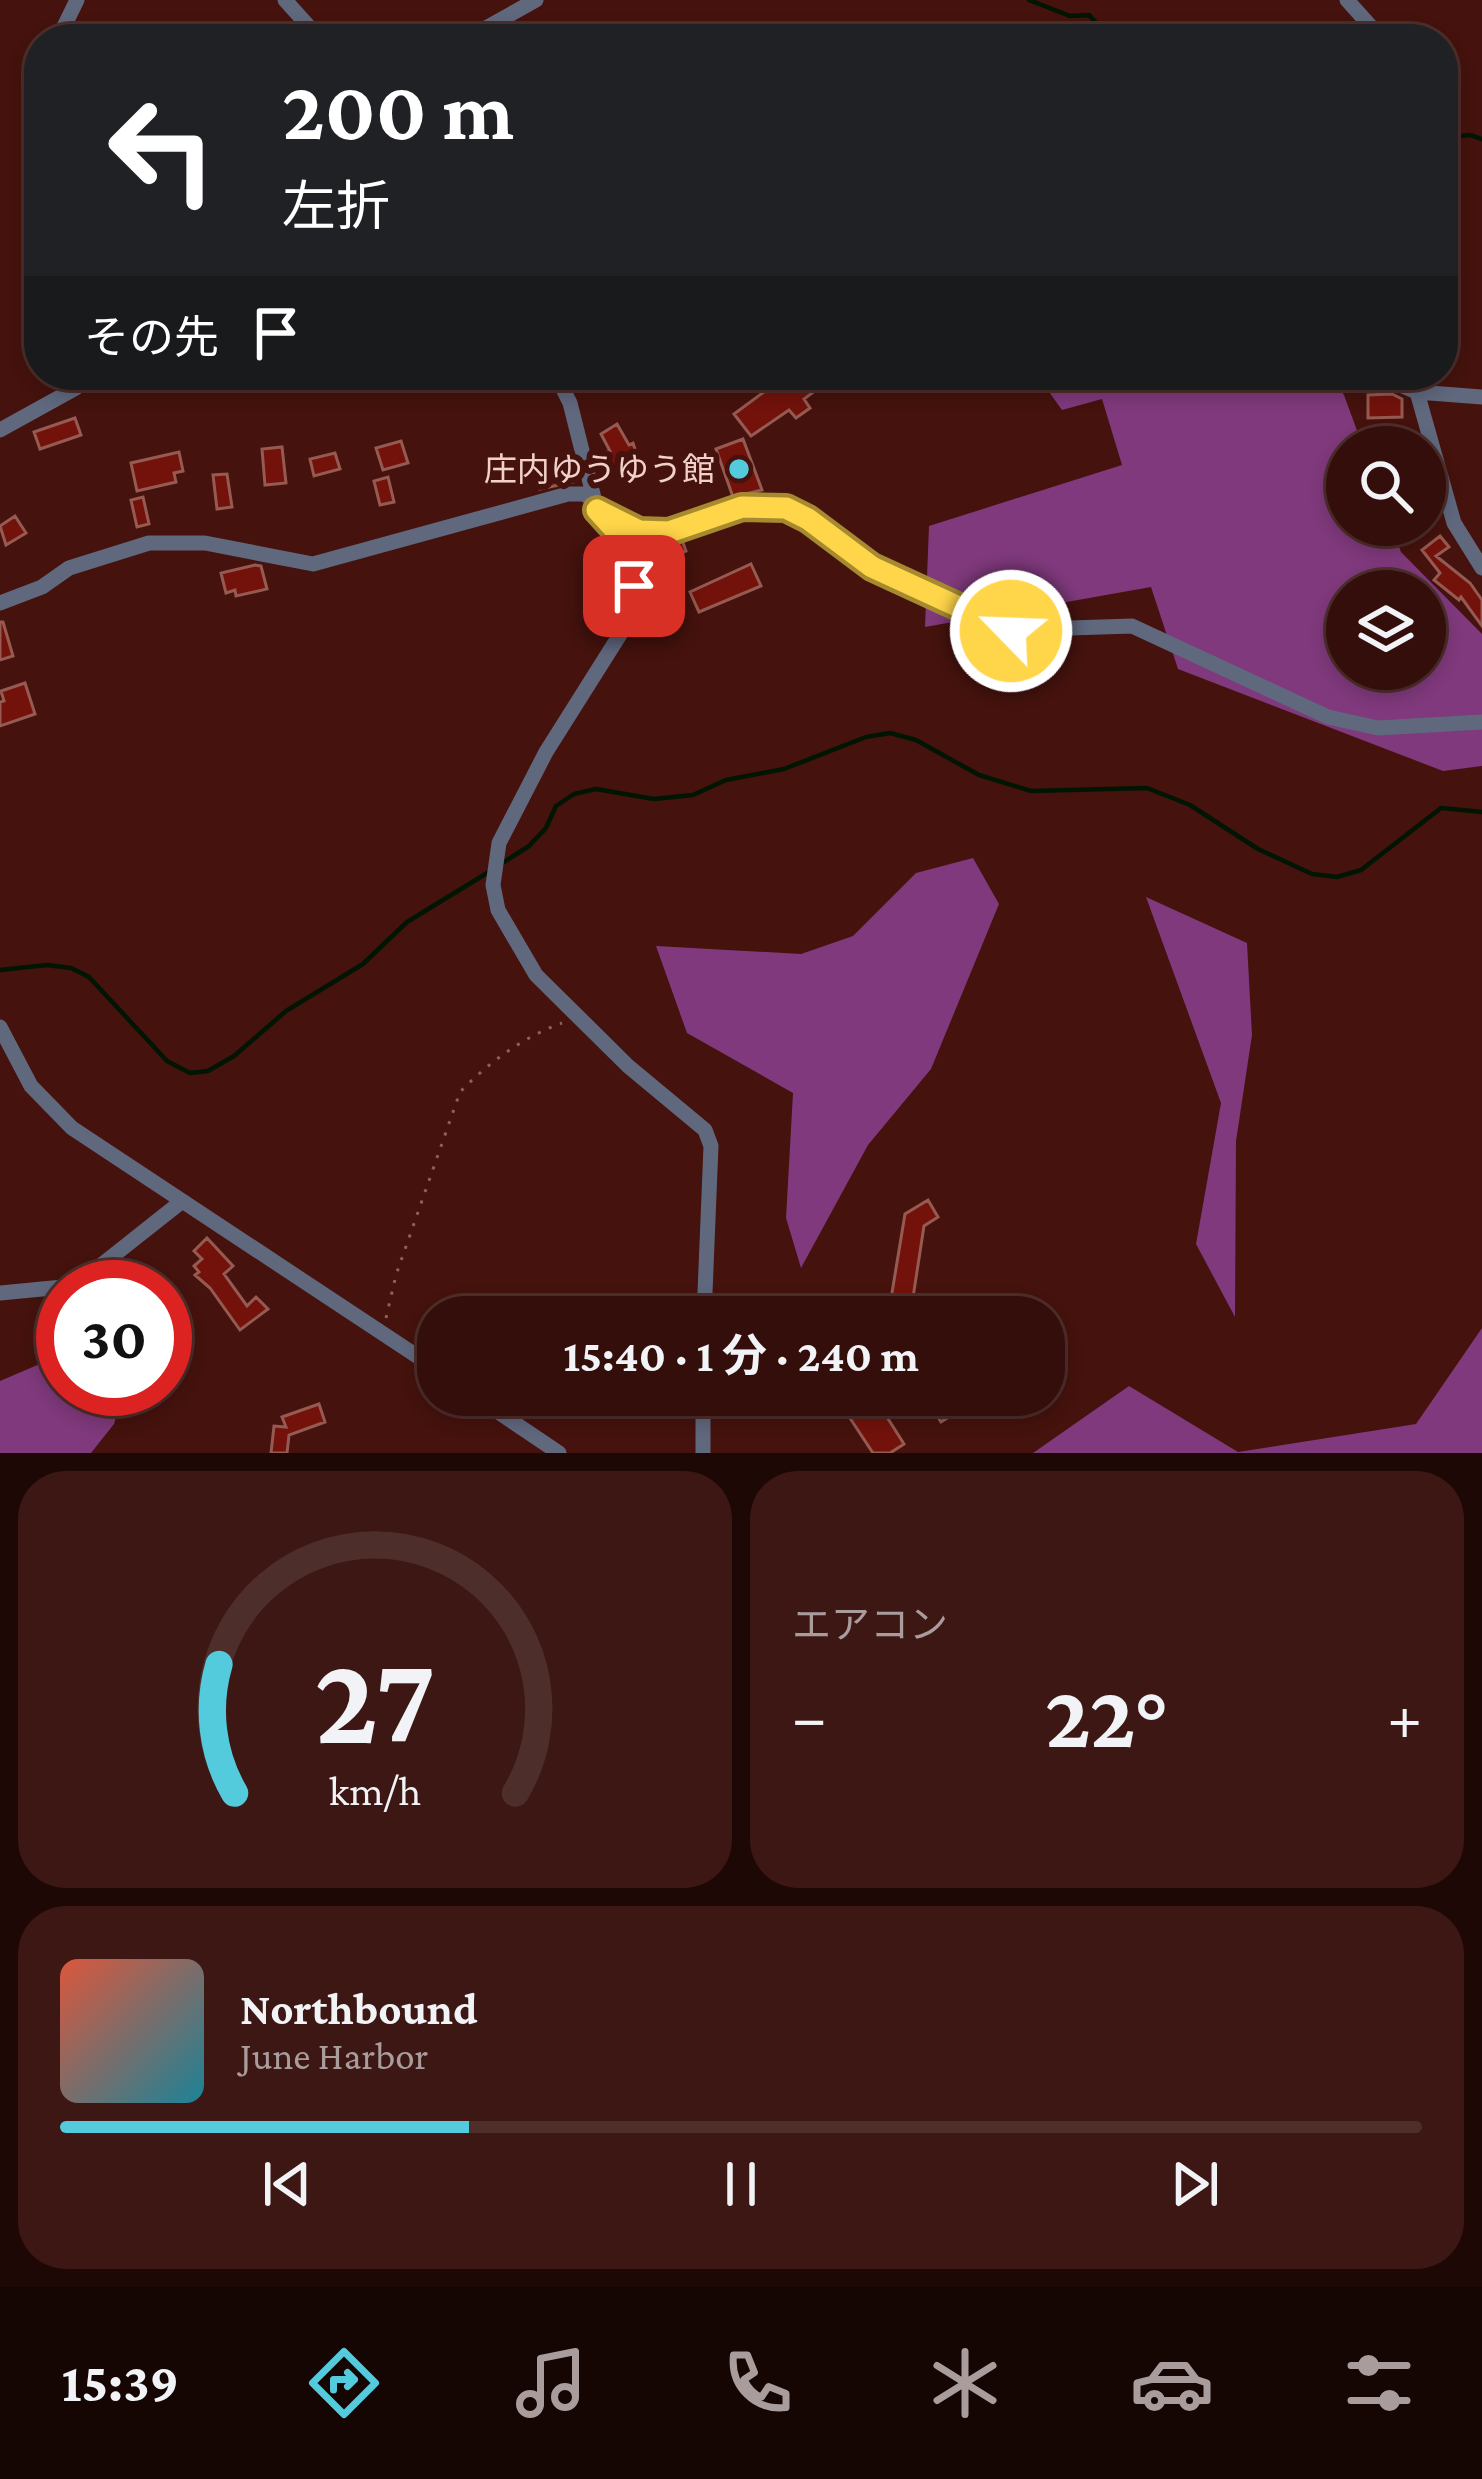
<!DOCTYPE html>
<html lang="ja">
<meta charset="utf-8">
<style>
:root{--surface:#340e0a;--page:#3c1713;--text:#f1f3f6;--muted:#a99c9c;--line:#4e2e2b;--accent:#54cadd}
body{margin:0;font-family:"Crimson Pro","Noto Sans JP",serif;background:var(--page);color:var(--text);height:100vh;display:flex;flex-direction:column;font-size:45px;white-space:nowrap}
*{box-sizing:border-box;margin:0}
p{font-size:39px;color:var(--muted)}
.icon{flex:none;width:66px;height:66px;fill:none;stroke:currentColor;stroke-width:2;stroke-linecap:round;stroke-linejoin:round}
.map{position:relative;height:1453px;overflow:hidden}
.details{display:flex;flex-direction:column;gap:18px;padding:18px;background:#1d0806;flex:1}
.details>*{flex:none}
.top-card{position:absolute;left:24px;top:24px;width:1434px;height:366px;border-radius:48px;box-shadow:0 6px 18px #0003,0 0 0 3px var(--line);background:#202124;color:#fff;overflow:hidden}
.controls{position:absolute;left:1326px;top:426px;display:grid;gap:24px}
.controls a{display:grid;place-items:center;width:120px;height:120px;border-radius:50%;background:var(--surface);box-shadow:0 6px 18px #0003,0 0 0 3px var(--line);font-size:60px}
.speed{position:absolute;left:36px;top:1260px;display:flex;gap:24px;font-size:60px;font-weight:700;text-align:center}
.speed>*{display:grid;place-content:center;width:156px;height:156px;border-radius:50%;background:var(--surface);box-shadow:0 6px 18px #0003,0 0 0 3px var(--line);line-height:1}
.speed .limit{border:18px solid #d22;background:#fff;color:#111}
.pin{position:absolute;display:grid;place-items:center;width:102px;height:102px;color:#fff;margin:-51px;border-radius:24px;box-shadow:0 6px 18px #0006}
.me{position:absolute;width:132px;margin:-66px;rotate:294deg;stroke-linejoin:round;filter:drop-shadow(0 0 9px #0008)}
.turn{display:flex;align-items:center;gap:42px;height:252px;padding:0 60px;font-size:54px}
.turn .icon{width:156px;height:156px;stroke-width:2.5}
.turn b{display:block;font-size:84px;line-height:102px}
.then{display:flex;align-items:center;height:114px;padding:0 60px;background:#0003;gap:24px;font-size:45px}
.big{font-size:90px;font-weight:700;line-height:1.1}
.details .widget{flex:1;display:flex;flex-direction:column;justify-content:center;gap:18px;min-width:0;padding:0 42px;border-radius:48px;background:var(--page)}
.details .dial{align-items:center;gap:0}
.dial svg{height:312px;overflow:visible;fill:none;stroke:var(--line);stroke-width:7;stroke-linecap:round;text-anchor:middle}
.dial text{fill:var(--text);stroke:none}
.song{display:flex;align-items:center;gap:36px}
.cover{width:144px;height:144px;border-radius:18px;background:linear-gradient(135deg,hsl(10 70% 55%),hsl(190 70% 35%))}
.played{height:12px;border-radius:6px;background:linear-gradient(90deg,var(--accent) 30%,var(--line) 30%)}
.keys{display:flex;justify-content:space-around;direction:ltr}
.heat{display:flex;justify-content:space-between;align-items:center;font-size:66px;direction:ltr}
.details .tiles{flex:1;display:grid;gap:18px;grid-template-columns:1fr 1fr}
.widget:last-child{grid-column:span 2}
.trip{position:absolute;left:417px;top:1296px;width:648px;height:120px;border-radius:48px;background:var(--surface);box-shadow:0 6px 18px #0003,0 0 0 3px var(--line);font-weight:700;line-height:120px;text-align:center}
.dock{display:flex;height:192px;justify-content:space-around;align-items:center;background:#150604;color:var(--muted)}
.dock .icon{width:84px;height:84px}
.dock .selected{color:var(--accent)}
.dock b{font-size:54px;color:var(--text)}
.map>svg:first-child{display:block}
.forest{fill:#7f397c;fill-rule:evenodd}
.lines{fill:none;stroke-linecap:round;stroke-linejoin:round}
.stream{stroke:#001603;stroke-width:4.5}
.building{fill:#72120b;stroke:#955a51;stroke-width:3}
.path{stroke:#8e625c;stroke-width:3;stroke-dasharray:3 9;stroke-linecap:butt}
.street{stroke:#60687e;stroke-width:15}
.route-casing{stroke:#a68a30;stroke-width:30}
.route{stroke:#ffd54a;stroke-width:21}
.poi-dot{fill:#54cadd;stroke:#45120d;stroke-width:4.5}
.labels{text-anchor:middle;stroke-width:12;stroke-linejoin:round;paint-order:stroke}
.poi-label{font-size:33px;fill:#f3d1cb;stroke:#45120d;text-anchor:end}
</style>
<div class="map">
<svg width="1482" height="1453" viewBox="0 0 1482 1453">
<rect width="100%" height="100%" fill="#45120d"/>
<!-- forest -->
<path class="forest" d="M1037 375H1332L1344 395 1363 447H1347V525H1391L1401 552 1482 634V766L1443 771 1178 669 1151 587 925 627 929 526 1122 465 1102 399 1062 410ZM1347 591H1425V669H1347Z
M973 858 999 904 931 1069 868 1145 801 1268 786 1218 793 1093 687 1033 656 946 801 954 853 936 916 873Z
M1146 897 1247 943 1252 1035 1236 1141 1235 1317 1196 1244 1221 1103Z
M1482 1328V1453H1033L1129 1386 1238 1452 1416 1424Z
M63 1354V1389H124L114 1424 91 1453H0V1381Z"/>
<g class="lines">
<!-- stream -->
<path class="stream" d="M1029 0 1070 16 1089 15 1110 39
M1443 138 1470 135 1482 139
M501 864 529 846 546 828 556 806 574 794 596 789 654 799 693 795 726 780 784 769 866 737 890 733 916 740 979 775 1031 791 1147 788 1190 805 1258 849 1312 874 1337 877 1361 870 1441 808 1482 812
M0 970 47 965 71 968 89 977 167 1061 190 1073 208 1071 234 1056 286 1011 363 964 407 922 492 870"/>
</g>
<!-- building -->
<path class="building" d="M787 375H836L804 399 810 408 796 418 789 410 751 436 734 414Z
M1392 394 1402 399V417L1368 418V395Z
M75 418 81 435 40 449 34 432Z
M617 424 629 445 633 443 640 464 604 476 597 455 610 451 601 434Z
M1378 427 1384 447H1368L1363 432Z
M743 439 762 490 733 497 716 449Z
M401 441 408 463 383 470 376 448Z
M282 447 286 483 265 485 262 449Z
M179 452 183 471 174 473 176 482 137 491 131 463Z
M335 453 340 469 314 476 310 459Z
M570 464 573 482 540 489 538 474Z
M227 474 232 507 217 509 213 475Z
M388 477 394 502 380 505 374 481Z
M143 497 149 524 137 527 131 500Z
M15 516 26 533 6 545 0 526Z
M1440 536 1449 547 1436 556 1470 583 1482 600V626L1461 597 1459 600 1434 580 1440 573 1422 550Z
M682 540 686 551 677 554 679 558 651 567 656 583 646 586 640 556Z
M751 564 761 586 699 612 690 592Z
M255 565 261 566 267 589 236 596 235 590 226 593 221 573Z
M0 622H3L13 656 0 660Z
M25 683 35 714 0 726V702L4 701 1 691Z
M928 1200 938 1217 924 1226 910 1317H888L905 1214Z
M207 1238 233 1266 224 1274 247 1306 256 1297 268 1309 240 1330 210 1288 195 1275 199 1272 194 1266 202 1259 194 1251Z
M852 1395H873L904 1444 890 1453H873L840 1403Z
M924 1395H951L960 1410 941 1422Z
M319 1404 325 1422 289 1435 287 1453H271L274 1426 286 1427 282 1417Z"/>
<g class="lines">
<!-- path -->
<path class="path" d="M386 1318 396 1275 460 1092C488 1063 523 1037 562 1023"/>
<!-- street -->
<path class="street" d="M285 0 320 39
M1347 0 1382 39
M58 39 77 0
M466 39 536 0
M556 375 570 403 597 510 625 541 634 587 621 633 546 752 499 843 493 885 498 910 536 975 628 1066 705 1130 711 1146 704 1317
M1377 375 1417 392 1482 397
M1417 392 1454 523 1482 568
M0 430 76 388 81 375
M606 515 639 531 669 532 742 507 770 504 786 508 808 519 872 567 1011 630 1132 626 1328 717 1378 728 1482 722
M0 603 42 587 69 568 149 543H205L313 564 568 494H584L596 502
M0 1027 31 1086 72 1128 438 1370
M64 1287 85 1278 181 1202
M0 1293 63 1287
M473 1395 559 1453
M703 1453V1395"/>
</g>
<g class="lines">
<!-- route casing -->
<g class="route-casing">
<path id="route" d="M634 586 625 541 597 510 639 531 669 532 742 507 786 508 808 519 872 567 1011 631"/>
</g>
<!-- route -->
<use href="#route" class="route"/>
</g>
<!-- markers -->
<circle class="poi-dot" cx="739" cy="469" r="12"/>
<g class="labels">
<!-- poi labels -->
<g class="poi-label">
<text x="715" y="481">庄内ゆうゆう館</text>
</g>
</g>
</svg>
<div class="controls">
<a><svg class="icon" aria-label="search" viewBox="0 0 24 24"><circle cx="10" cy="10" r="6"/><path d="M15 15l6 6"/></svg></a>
<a><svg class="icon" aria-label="layers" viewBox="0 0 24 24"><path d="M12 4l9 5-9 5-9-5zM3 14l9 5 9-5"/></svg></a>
</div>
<div class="speed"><div class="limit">30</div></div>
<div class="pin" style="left:634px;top:586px;background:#d93025"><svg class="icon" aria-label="arrive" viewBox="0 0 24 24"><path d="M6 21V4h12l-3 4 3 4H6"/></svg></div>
<svg class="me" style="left:1011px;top:631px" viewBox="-20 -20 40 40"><circle r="17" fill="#ffd54a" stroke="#fff" stroke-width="3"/><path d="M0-11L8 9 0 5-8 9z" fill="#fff"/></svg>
<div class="trip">15:40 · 1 分 · 240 m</div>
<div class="top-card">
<div class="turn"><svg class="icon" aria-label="left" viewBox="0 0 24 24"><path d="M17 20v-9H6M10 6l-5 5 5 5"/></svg><div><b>200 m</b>左折</div></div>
<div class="then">その先<svg class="icon" aria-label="arrive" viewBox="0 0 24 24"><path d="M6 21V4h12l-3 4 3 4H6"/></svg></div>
</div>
</div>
<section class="details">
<div class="tiles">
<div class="widget dial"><svg viewBox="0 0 100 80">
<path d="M14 69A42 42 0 1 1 86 69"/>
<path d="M14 69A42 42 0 0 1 10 36" stroke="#54cadd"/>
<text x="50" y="56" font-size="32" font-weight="700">27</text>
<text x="50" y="72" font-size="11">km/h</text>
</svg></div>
<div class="widget"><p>エアコン</p>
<div class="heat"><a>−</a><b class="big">22°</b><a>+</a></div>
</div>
<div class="widget">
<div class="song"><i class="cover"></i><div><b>Northbound</b><p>June Harbor</p></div></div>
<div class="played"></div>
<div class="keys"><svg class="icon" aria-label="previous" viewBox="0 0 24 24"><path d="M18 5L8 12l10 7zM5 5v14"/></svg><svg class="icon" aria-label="pause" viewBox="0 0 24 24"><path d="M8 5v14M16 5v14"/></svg><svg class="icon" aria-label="next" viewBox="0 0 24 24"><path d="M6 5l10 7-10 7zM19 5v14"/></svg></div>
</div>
</div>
</section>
<nav class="dock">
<b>15:39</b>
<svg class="icon selected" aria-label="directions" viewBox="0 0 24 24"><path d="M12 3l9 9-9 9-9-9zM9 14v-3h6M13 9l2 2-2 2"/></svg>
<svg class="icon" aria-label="music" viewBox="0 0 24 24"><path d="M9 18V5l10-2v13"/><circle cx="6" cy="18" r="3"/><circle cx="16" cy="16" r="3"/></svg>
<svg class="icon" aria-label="phone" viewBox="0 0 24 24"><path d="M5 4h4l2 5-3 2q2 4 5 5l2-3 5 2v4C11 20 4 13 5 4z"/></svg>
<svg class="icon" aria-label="climate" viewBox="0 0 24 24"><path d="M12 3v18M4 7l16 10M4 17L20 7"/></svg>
<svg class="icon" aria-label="car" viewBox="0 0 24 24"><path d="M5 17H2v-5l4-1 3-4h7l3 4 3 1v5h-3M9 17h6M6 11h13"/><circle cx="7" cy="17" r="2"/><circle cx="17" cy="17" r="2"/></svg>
<svg class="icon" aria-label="filters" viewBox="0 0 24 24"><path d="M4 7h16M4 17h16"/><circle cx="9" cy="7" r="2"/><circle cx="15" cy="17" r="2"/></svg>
</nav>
